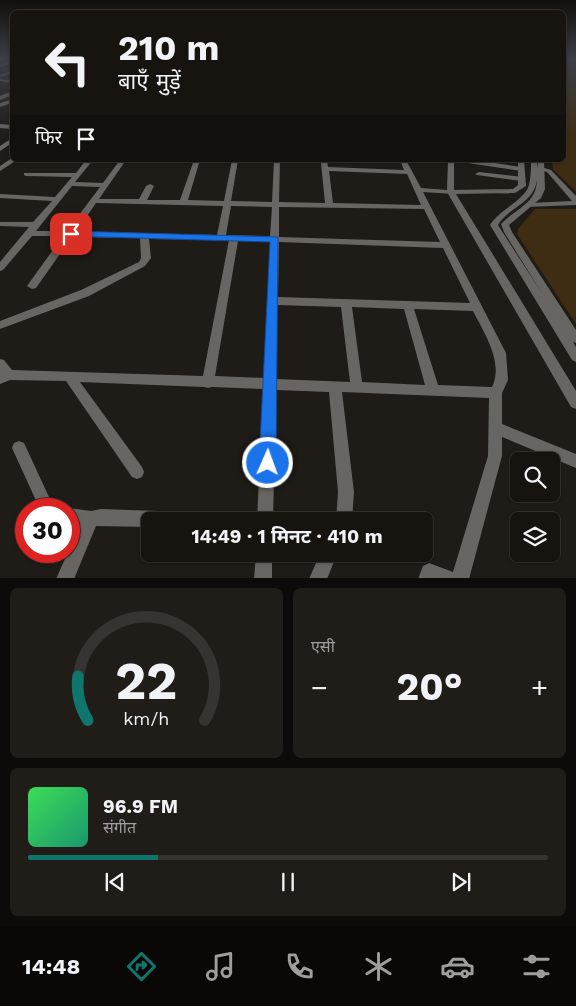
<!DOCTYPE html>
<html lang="hi">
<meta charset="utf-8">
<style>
:root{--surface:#171410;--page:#201d19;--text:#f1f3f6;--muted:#9e9e9f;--line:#363330;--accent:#0f766e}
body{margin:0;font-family:"Work Sans","Noto Sans Devanagari",sans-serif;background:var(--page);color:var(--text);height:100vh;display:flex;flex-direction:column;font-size:19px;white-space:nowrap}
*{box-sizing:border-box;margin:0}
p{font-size:16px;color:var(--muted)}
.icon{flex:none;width:28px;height:28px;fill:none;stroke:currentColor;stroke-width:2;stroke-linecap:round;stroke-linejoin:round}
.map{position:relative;height:578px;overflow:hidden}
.sheet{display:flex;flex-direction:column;gap:10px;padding:10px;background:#0d0b09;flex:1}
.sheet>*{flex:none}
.hud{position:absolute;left:10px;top:10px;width:556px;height:152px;border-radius:8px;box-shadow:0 1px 4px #0004,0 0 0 1px var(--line);background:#171410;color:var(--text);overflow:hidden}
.buttons{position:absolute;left:510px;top:452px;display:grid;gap:10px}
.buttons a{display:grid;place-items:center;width:50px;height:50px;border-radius:8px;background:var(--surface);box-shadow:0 1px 4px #0004,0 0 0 1px var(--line);font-size:25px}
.speed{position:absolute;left:15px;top:498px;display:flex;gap:10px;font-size:25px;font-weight:700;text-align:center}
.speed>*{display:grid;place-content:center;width:65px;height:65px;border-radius:50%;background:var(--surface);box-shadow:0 1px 4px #0004,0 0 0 1px var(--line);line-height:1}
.speed .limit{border:8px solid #d22;background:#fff;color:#111}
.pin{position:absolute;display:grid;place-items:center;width:42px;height:42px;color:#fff;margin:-21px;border-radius:10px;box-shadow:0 2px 8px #0006}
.me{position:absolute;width:55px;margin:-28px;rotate:2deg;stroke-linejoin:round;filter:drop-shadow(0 0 4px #0008)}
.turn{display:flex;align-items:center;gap:18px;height:105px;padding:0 25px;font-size:22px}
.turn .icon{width:65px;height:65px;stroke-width:2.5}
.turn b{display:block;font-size:35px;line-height:42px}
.then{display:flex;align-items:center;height:48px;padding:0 25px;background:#0003;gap:10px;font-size:19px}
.big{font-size:38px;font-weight:700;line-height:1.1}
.sheet .tile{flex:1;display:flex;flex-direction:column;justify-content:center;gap:8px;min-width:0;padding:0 18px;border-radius:8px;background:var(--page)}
.sheet .dial{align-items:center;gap:0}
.dial svg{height:130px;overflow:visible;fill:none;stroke:var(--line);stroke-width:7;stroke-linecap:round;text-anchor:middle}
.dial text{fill:var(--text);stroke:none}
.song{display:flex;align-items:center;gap:15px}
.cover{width:60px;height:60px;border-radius:8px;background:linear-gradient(135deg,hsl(130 70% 55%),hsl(160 70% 35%))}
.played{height:5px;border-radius:2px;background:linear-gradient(90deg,var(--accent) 25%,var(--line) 25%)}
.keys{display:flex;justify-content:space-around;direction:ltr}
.heat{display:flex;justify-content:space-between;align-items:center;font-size:28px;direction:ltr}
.sheet .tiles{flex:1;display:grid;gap:10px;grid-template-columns:1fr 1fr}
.tile:last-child{grid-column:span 2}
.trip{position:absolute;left:141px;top:512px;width:292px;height:50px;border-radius:8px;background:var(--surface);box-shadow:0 1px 4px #0004,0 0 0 1px var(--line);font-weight:700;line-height:50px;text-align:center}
.dock{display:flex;height:80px;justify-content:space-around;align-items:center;background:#090806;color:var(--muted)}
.dock .icon{width:35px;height:35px}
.dock .selected{color:var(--accent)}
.dock b{font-size:22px;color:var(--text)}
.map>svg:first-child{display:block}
.green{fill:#3e2d12}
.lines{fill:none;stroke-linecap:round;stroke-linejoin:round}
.minor{fill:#686663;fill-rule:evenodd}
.tertiary{fill:#686663;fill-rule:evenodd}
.route{fill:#1a73e8;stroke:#114b97}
</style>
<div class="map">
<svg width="576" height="579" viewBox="0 0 576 579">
<rect width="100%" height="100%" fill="#1f1b16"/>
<!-- green -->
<path class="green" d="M564 58H576V192L553 169 552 160H564Z
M535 209H576V324L517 234 518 229Z"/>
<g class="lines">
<!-- minor -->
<path class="minor" d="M12 61V63L0 67V65Z
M12 71V73L0 77V75Z
M0 79 12 81V83L0 81Z
M10 92H12V95L0 100V96Z
M10 100H12V103L0 107V103Z
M0 124 12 125V129L0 128Z
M12 138V143L0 151V146Z
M12 158V160H17L0 171V166Z
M86 160H93L75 182 103 183 120 160H126L99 199H139L146 186 150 184 154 186 147 200H180L194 160H200L188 200 224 201 232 160H238L231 201 272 202 274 160H280L279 202 325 203 321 163 300 162 297 160H327L328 167 404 170 400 160H406L421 188 447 190 448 160H454V194L423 192 506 353 508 380 502 393V424L576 454V468L502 437V456L469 579H418L423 566 429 563 453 572 488 456 489 398 342 392 354 492 352 521H336L338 492 329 392 276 390 273 521H257L263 389 212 387 208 388 204 387 80 382 142 467 144 472 142 477 137 479 132 477 66 381 10 380 0 384V359L4 360 12 370 203 376 229 240 149 239 151 258 145 266 89 296 0 329V321L81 290 139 262 141 258 140 238 72 237 36 288 32 289 27 286 63 236H32L3 270 0 271V262L29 227 0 226V222H33L52 201 0 198V194L55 197 72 177 26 176 24 175V173H76ZM329 171 407 174 421 205 333 203ZM72 186 100 187 67 231H36ZM96 203 223 206 217 235 76 232ZM231 206 272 207 270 236 226 235ZM279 207 424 209 440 242 279 237ZM238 241H270L264 378 215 376ZM279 242 443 248 470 303 278 297ZM277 305 341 307 350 382 276 379ZM352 307 404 309 425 385 362 382ZM414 309 473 311C484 333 504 362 492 387L438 385Z
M458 160H474L521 167 524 169 521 171 461 162Z
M541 167 551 170 576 196V205L526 207 525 205 529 203 572 201 547 172 539 170 538 169Z
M479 172 522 177 526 179 522 181 477 175 475 174Z
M19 441 24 443 49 497 57 503 59 509 39 507 12 448 14 443Z
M69 508 91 511 101 509 216 513 222 515 224 521H150V527L96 526 74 579H56L80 525 69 524V509H67Z
M256 554H272V579H254Z
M320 554H337L327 579H309Z"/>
<!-- tertiary -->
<path class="tertiary" d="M518 160H524L526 186 515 193 456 194 576 391V409L571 407 447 192 451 190 513 189 518 185Z
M531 160H537L538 169V160H544L545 189 541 198 509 225 512 232 576 330V343L573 342 576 347V362L572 360 490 225C500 209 525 200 529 185 531 177 531 168 531 160ZM537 179C537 204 516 208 501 224L504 232 543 295 498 225C509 207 535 203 537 179Z"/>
</g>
<!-- sky -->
<linearGradient id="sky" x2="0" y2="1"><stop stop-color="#110f0c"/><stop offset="0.42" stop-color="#3c3f47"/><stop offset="1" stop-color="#3c3f47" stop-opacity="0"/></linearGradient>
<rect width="576" height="139" fill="url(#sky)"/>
<!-- route -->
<path class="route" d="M71 231 278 237 276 463 273 469 268 471 262 469 259 463 270 242 67 236V232Z"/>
</svg>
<div class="buttons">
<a><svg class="icon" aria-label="search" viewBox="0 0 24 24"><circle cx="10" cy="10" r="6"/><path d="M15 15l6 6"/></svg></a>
<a><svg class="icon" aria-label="layers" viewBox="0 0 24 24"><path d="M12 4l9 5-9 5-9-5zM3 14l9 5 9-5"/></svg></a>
</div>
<div class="speed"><div class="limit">30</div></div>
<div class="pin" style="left:71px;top:234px;background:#d93025"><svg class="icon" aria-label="arrive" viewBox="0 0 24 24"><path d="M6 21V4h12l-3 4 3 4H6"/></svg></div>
<svg class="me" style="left:268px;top:463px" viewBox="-20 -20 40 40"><circle r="17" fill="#1a73e8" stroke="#fff" stroke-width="3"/><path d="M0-11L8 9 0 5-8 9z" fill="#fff"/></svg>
<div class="trip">14:49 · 1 मिनट · 410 m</div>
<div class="hud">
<div class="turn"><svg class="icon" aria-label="left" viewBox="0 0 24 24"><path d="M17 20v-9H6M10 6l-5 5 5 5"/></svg><div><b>210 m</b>बाएँ मुड़ें</div></div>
<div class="then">फिर<svg class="icon" aria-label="arrive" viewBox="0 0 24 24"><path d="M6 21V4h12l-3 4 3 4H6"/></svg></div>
</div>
</div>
<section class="sheet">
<div class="tiles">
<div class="tile dial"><svg viewBox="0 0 100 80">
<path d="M14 69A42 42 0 1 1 86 69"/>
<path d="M14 69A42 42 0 0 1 8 42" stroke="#0f766e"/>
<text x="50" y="56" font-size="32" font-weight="700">22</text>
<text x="50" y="72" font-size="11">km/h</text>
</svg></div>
<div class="tile"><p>एसी</p>
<div class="heat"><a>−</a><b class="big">20°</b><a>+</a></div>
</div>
<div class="tile">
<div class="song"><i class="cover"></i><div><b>96.9 FM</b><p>संगीत</p></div></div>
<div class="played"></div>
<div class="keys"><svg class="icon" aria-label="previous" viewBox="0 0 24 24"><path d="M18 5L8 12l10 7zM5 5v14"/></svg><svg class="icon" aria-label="pause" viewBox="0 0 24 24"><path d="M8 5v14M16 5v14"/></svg><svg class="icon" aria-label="next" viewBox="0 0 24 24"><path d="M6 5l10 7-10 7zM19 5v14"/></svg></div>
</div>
</div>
</section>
<nav class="dock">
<b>14:48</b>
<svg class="icon selected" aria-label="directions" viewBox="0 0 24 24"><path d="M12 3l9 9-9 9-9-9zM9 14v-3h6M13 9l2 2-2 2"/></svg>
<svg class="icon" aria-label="music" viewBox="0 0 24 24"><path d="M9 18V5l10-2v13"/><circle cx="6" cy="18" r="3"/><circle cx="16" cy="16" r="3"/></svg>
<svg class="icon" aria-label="phone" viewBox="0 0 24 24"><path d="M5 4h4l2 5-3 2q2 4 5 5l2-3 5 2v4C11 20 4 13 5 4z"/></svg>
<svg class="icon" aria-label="climate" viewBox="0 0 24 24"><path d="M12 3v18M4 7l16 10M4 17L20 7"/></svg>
<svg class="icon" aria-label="car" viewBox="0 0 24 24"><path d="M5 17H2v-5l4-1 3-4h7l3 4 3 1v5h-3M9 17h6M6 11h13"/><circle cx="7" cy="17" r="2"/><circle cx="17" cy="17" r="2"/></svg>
<svg class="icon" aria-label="filters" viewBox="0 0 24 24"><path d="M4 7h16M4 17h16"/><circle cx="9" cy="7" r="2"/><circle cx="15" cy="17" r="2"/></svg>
</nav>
